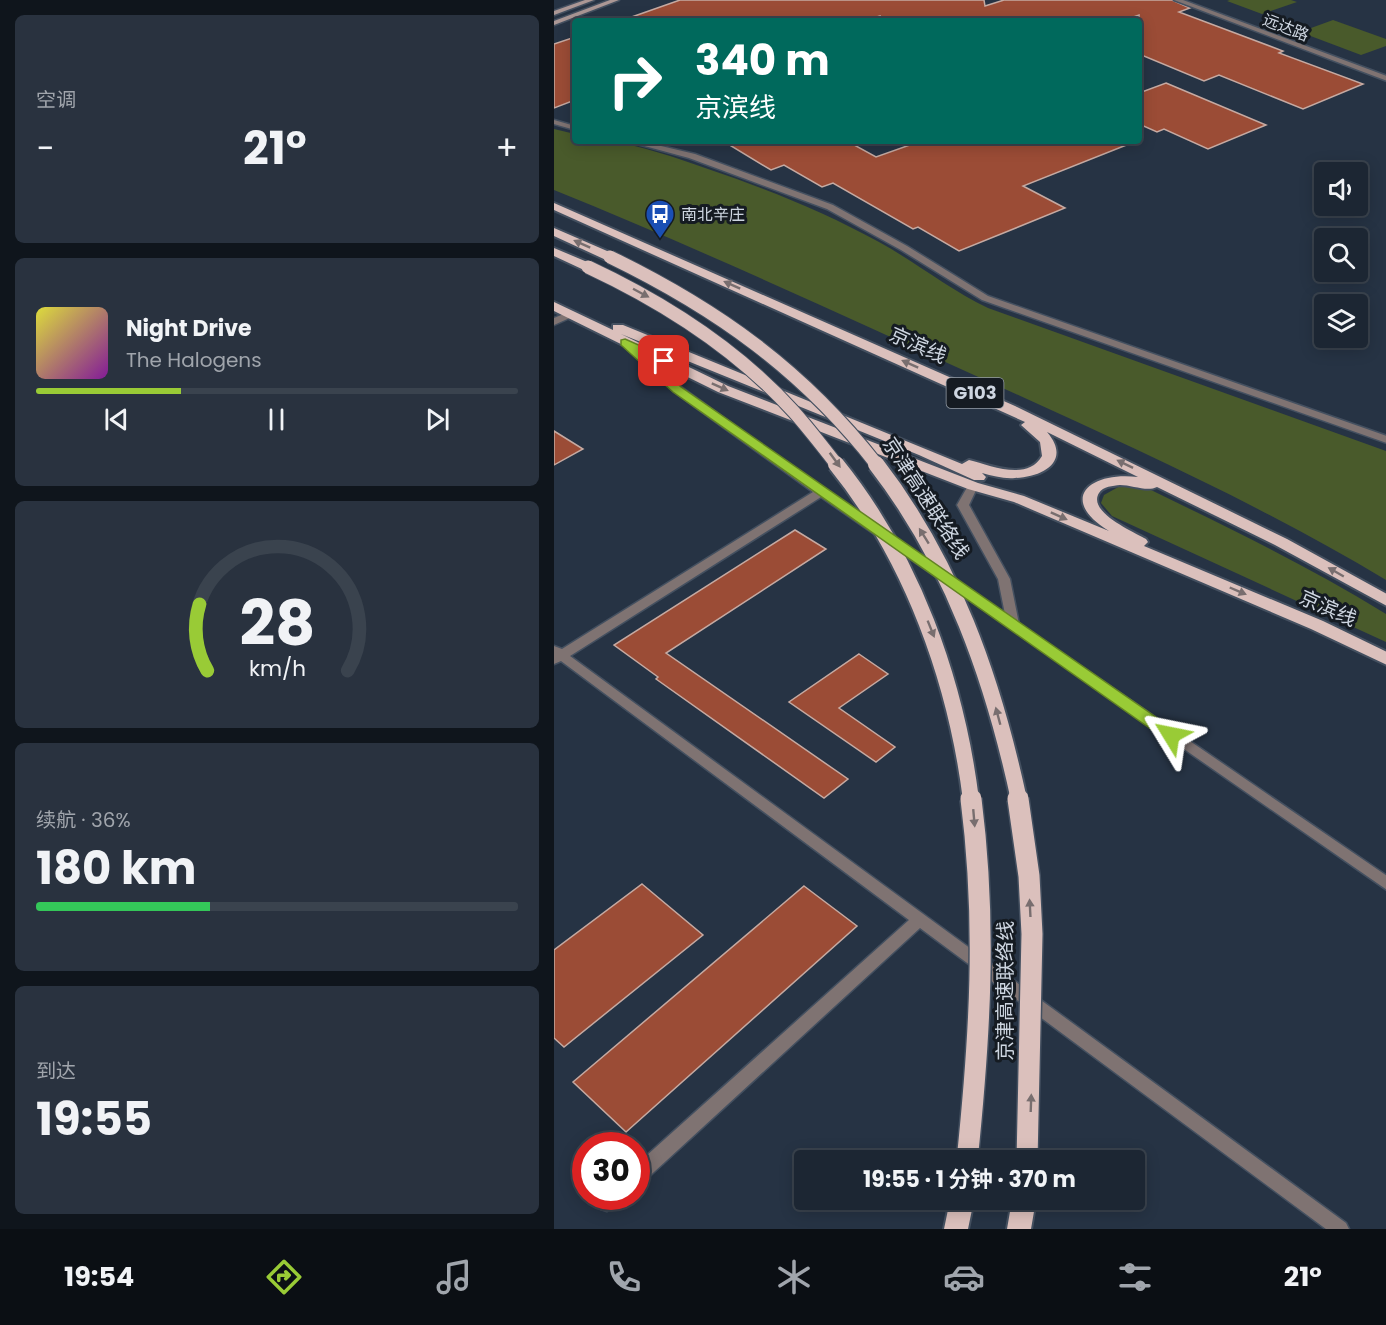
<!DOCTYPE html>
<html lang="zh">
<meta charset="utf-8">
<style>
:root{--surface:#1c2633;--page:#29323f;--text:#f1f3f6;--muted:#a0a5ac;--line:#3a434e;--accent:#99cb36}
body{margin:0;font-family:Poppins,"Noto Sans SC",sans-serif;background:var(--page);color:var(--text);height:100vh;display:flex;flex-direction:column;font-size:22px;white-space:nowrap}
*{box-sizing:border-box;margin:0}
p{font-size:20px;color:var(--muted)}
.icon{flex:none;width:33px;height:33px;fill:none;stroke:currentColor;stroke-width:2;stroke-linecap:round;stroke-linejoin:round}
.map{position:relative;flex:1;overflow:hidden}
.drawer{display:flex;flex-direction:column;gap:15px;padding:15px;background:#0f151c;width:554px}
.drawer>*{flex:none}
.banner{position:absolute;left:18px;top:18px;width:570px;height:126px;border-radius:6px;box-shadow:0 3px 15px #0003,0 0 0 2px var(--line);background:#00695c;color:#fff;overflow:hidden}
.tools{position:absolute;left:760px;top:162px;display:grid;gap:12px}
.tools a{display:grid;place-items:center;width:54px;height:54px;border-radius:6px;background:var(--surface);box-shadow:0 3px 15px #0003,0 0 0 2px var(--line);font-size:30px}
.speed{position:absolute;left:18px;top:1132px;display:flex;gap:12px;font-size:30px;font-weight:700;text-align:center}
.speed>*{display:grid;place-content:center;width:78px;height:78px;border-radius:50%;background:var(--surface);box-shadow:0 3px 15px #0003,0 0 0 2px var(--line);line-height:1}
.speed .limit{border:9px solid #d22;background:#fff;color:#111}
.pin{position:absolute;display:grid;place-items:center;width:51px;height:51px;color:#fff;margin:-26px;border-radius:12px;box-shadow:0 3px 9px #0006}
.me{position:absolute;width:66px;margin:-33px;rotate:305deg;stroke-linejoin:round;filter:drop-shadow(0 0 4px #0008)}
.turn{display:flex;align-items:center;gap:21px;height:126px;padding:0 24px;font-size:27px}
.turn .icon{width:78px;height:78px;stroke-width:2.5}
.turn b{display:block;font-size:42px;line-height:51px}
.big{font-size:45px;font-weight:700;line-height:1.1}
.drawer .widget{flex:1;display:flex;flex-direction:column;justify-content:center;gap:9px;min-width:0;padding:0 21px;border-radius:9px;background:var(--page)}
.drawer .dial{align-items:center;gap:0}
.dial svg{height:156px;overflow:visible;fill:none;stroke:var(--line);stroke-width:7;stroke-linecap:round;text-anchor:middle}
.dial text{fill:var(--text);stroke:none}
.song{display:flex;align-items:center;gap:18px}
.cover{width:72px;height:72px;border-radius:9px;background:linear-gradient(135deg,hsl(60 70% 55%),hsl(290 70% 35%))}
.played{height:6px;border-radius:3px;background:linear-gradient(90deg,var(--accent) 30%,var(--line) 30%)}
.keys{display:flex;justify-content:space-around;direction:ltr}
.heat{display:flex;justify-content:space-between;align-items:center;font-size:33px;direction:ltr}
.charge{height:9px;border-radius:4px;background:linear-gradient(90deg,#34c759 36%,var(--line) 0)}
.trip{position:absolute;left:240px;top:1150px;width:351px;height:60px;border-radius:6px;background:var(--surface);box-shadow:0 3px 15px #0003,0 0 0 2px var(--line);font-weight:700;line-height:60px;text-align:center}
.menu{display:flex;height:96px;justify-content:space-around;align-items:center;background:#0b0f14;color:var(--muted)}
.menu .icon{width:42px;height:42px}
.menu .current{color:var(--accent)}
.menu b{font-size:27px;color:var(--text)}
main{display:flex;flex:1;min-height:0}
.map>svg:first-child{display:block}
.green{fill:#495a2b}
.building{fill:#9b4c36;stroke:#c6aaa2;stroke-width:1.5}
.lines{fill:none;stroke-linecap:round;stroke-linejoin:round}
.minor-casing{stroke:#445060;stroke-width:3}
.tertiary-casing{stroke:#445060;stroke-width:3}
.secondary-casing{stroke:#445060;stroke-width:3}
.trunk-casing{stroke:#445060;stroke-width:4}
.minor{fill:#7f7372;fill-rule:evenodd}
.tertiary{fill:#7f7372;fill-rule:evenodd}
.secondary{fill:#ab9795;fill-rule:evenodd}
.trunk{fill:#dbc0bc;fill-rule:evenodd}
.trunk-bridge-far2-casing{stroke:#445060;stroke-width:15;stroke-linecap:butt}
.trunk-bridge-far1-casing{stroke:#445060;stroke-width:20;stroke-linecap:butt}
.trunk-bridge-casing{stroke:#445060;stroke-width:24;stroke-linecap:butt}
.trunk-bridge-far2{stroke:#dbc0bc;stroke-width:13}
.trunk-bridge-far1{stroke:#dbc0bc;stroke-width:16}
.trunk-bridge{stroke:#dbc0bc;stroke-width:21}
.oneway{fill:#786e6f}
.route{fill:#99cb36;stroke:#638423;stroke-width:1.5}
.labels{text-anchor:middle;stroke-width:6;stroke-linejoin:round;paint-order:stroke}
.far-street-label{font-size:16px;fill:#ced6e1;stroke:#151b22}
.far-poi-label{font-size:16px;fill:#ced6e1;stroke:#151b22;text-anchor:start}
.shield{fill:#151b22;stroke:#969ea8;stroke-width:1.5}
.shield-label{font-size:18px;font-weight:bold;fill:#ced6e1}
.street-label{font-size:20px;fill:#ced6e1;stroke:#151b22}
</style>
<main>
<section class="drawer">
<div class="widget"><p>空调</p>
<div class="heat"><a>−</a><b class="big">21°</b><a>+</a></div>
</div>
<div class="widget">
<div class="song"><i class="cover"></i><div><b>Night Drive</b><p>The Halogens</p></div></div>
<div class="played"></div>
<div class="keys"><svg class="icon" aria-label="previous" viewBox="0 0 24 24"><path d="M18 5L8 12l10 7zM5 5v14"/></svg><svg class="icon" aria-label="pause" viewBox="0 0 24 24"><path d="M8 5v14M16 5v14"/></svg><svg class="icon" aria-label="next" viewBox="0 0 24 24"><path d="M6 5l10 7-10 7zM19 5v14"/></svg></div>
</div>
<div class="widget dial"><svg viewBox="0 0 100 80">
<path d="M14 69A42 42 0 1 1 86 69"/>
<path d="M14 69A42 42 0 0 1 10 35" stroke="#99cb36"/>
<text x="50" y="56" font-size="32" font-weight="700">28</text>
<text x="50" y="72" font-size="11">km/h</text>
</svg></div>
<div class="widget"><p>续航 · 36%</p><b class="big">180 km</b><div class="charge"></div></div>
<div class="widget"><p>到达</p><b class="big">19:55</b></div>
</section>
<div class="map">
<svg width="833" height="1229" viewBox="0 0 833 1229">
<rect width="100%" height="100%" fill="#263344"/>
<!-- green -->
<path class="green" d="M676 0H737L743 2 708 14 673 1Z
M779 20 832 39V46L807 55 746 32Z
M0 129 21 134V141C31 141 43 140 53 141 87 145 122 158 154 169 213 189 271 212 325 242 363 263 396 290 434 308L832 451V580C704 503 567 442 431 380 288 315 146 249 0 190Z
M566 486H581L597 490C677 529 756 567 832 614V642L558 516 547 503 550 495Z"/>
<!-- building -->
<path class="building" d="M126 0H430L431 6 450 0H618L636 8 625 12 729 51 725 53 809 84 749 109 665 75 650 81 585 54V15L568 21H326V16L308 21H73L72 19Z
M21 37V100L0 108V44Z
M612 83 712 125 654 149 610 129 603 132 585 124V93Z
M169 141H293L322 157 367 141 580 142 469 186 511 208 405 251 364 227 359 229 279 183 268 187 230 165 217 170Z
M0 431 29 449 0 465Z
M241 530 272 549 112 653 294 779 270 798 102 679 104 677 60 645Z
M305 654 334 674 285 708 341 747 322 762 235 702Z
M88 884 149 935 10 1047 0 1038V950Z
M250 886 303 926 72 1132 19 1082Z"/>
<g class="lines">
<!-- minor casing -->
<g class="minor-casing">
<path id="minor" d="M0 120 21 126V130L0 124Z
M72 141H86L141 154 279 205 353 246 434 296 833 436V443L428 300 347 250 273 209 135 158Z
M17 311 20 312V316L0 325V318Z
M71 339 74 340 127 387 252 477 451 614 444 579 403 505 415 484H423L424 486 415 505 456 579 465 624 833 876V890L267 497 16 656 792 1223 795 1229H772L366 928 88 1183 82 1185V1165L355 920 7 661 0 664V646L8 649 259 492 119 391 68 344 66 342Z
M47 1197H69L66 1203 53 1211 47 1209 44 1203Z"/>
</g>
<!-- tertiary casing -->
<g class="tertiary-casing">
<path id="tertiary" d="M620 0H629L833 76V81Z"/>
</g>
<!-- secondary casing -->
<g class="secondary-casing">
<path id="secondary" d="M31 0H40L0 15V11Z
M56 0H65L0 25V21Z"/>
</g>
<!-- trunk casing -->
<g class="trunk-casing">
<path id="trunk" d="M0 203 461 406 733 539 833 594V606L721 545 603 487C593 492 578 485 566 485 559 486 549 486 545 493 533 512 580 532 592 539L594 542 590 546 769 621 833 652V665L757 629 460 502 414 489 164 392 0 311V302L59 330V325H69L408 464 415 460C436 465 473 482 488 456L486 442 467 425 471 422 0 210ZM67 334 365 455 420 480H430L432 477 428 473C439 476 450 479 461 478 489 477 518 461 493 432L584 477C536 471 503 499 555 531L470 496 424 483 174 386Z
M0 228 60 254 62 257 60 260H52L0 236Z
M0 248 38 264 40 267 38 270H30L0 256Z
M396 1200H420L414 1229H390Z
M458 1200H482L477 1229H453Z"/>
</g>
<!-- minor -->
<use href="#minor" class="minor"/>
<!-- tertiary -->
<use href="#tertiary" class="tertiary"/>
<!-- secondary -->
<use href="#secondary" class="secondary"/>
<!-- trunk -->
<use href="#trunk" class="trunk"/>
<!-- trunk-bridge-far2 casing -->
<g class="trunk-bridge-far2-casing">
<path id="trunk-bridge-far2" d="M56 257C163 309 249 370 323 465
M34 267C111 303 182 348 240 412 255 429 269 447 283 465"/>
</g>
<!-- trunk-bridge-far1 casing -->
<g class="trunk-bridge-far1-casing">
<path id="trunk-bridge-far1" d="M282 464C358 558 402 680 417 800
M322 464C398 562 439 679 465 800"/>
</g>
<!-- trunk-bridge casing -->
<g class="trunk-bridge-casing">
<path id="trunk-bridge" d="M464 799 475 876 478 934 473 1161
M413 1161C426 1036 433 924 417 799"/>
</g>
<!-- trunk-bridge-far2 -->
<use href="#trunk-bridge-far2" class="trunk-bridge-far2"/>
<!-- trunk-bridge-far1 -->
<use href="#trunk-bridge-far1" class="trunk-bridge-far1"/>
<!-- trunk-bridge -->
<use href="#trunk-bridge" class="trunk-bridge"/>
</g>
<!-- one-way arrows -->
<defs><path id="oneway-solid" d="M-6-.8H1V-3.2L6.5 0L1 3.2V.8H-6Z" transform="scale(1.5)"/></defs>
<g class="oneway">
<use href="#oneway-solid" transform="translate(28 244) rotate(-156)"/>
<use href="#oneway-solid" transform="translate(178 285) rotate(-156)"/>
<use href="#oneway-solid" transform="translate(87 293) rotate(28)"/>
<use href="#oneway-solid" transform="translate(356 364) rotate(-156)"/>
<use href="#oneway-solid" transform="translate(166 387) rotate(24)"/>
<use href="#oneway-solid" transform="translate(281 460) rotate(54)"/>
<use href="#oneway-solid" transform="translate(571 464) rotate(-154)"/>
<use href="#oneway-solid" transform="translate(505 516) rotate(24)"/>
<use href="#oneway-solid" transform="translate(370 536) rotate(-122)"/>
<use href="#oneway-solid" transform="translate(782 572) rotate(-150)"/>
<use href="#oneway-solid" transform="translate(684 591) rotate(23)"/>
<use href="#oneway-solid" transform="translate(377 629) rotate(68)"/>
<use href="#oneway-solid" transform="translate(444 716) rotate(-105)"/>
<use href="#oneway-solid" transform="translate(420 818) rotate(85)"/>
<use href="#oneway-solid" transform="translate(476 908) rotate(-93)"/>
<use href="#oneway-solid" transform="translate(477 1103) rotate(-88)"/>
</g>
<!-- route -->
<path class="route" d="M71 339 114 358 116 361 110 364 94 357 127 387 622 731 624 735 622 739H611L119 392 67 345V340Z"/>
<!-- icons -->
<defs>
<g id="bus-pin" transform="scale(1.5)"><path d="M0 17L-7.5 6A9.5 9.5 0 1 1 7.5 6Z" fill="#1a4fb4" stroke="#151b22"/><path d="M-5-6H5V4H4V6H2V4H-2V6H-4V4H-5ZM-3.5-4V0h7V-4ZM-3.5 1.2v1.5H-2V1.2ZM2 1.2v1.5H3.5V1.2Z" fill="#fff"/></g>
</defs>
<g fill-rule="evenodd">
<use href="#bus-pin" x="106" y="214"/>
</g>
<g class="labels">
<!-- far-street labels -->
<g class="far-street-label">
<text transform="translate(732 27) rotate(21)" y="6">远达路</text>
</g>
<!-- far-poi labels -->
<g class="far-poi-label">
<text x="127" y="220">南北辛庄</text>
</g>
<!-- shield labels -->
<rect class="shield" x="392.5" y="378" width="57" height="30" rx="4.5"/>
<g class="shield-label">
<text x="421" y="399">G103</text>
</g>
<!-- street labels -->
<g class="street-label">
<text transform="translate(364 345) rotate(24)" y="7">京滨线</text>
<text transform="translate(372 498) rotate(57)" y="7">京津高速联络线</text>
<text transform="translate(774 608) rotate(24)" y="7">京滨线</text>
<text transform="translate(451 991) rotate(-90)" y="7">京津高速联络线</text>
</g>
</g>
</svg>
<div class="tools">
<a><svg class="icon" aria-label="sound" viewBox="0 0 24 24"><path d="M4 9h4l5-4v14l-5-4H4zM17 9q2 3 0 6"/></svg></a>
<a><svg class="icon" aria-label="search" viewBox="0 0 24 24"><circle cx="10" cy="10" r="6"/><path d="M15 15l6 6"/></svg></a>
<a><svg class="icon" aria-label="layers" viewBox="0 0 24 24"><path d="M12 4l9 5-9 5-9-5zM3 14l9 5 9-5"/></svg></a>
</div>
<div class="speed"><div class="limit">30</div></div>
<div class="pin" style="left:110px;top:361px;background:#d93025"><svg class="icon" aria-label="arrive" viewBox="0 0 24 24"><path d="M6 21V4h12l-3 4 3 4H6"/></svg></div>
<svg class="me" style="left:617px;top:735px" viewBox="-20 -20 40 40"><path d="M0-17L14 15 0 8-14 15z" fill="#99cb36" stroke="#fff" stroke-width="4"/></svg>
<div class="trip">19:55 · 1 分钟 · 370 m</div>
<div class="banner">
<div class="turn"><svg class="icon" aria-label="right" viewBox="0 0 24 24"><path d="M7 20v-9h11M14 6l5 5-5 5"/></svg><div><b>340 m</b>京滨线</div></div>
</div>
</div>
</main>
<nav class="menu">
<b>19:54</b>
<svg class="icon current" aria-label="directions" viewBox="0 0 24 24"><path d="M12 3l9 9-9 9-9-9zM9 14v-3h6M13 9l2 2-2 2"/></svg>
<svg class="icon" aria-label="music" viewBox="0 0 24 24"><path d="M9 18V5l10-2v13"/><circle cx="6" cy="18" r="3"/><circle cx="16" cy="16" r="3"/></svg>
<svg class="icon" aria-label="phone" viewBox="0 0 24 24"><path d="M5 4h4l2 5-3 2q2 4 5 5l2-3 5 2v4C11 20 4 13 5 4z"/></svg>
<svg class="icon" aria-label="climate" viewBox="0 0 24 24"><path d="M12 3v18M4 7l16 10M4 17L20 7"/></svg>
<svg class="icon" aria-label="car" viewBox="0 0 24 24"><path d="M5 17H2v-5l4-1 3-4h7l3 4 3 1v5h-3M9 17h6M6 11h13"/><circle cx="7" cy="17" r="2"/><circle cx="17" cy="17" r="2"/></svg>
<svg class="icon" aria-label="filters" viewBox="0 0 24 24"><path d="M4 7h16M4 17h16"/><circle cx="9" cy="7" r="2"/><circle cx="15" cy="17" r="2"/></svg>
<b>21°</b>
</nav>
